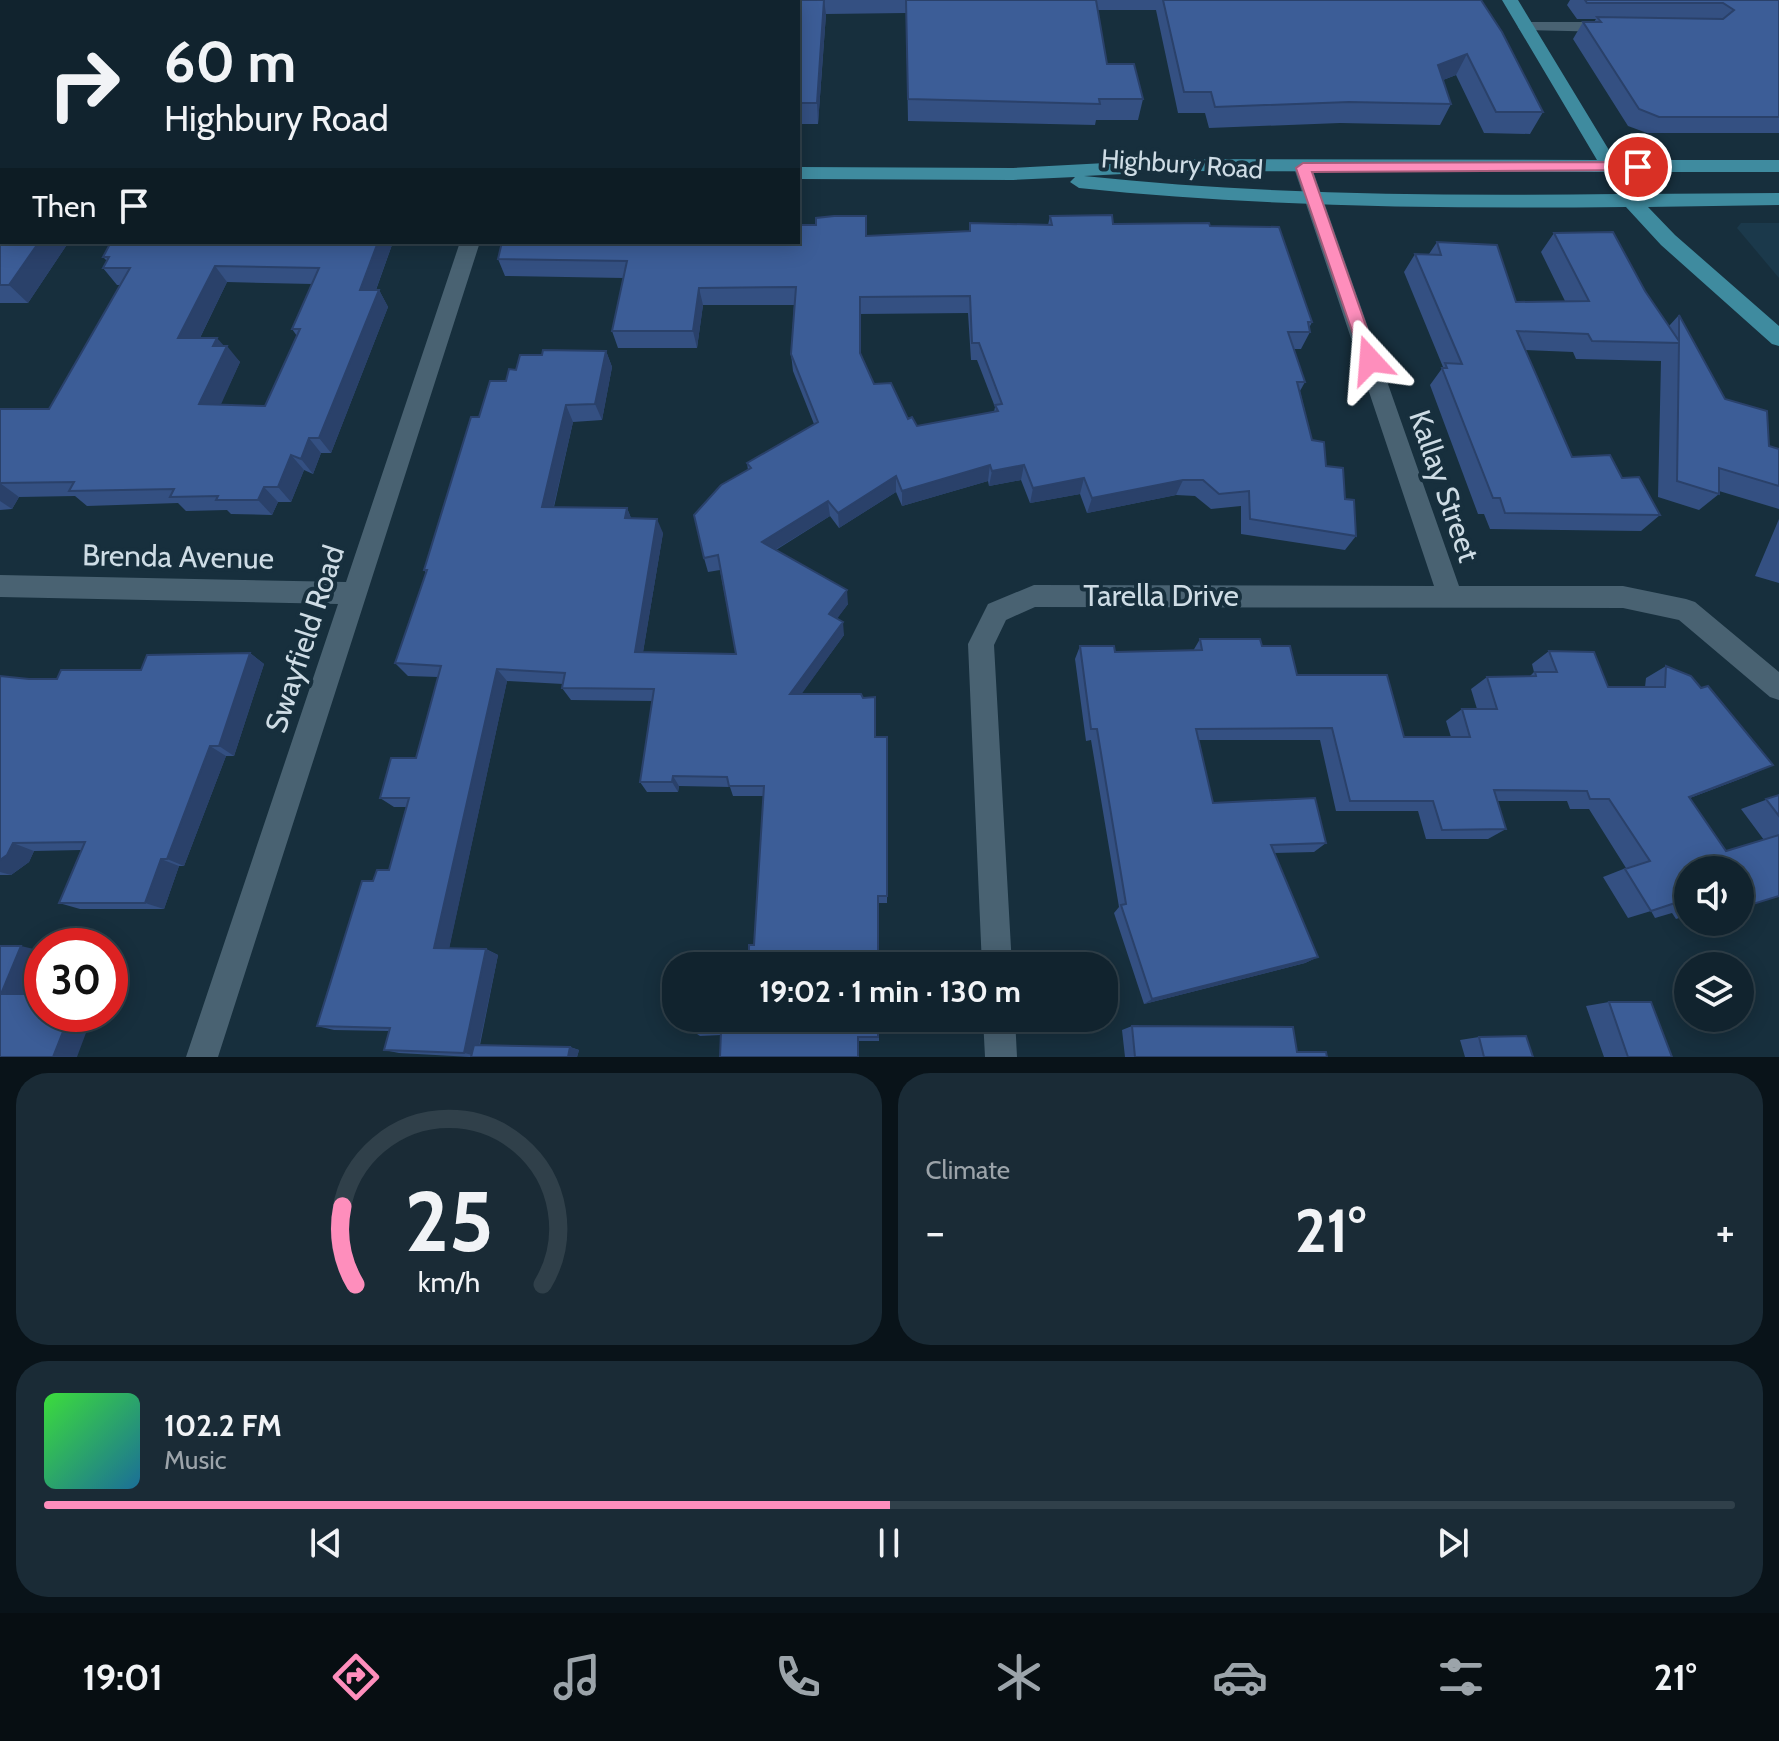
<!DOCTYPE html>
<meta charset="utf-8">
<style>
:root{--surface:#11232e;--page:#1a2b36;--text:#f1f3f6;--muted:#9ca4aa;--line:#30404a;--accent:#fe8ebc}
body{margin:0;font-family:Cabin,sans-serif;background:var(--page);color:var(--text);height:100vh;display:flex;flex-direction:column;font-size:30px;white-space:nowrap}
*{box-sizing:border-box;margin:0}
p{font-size:26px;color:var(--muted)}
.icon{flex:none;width:44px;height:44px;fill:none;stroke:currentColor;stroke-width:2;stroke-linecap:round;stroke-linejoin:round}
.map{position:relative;height:1057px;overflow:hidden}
.sheet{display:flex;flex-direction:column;gap:16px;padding:16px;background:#091319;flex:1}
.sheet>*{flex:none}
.top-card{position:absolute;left:0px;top:0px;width:800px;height:244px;box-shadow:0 4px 20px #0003,0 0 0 2px var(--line);background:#11232e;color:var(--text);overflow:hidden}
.buttons{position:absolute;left:1674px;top:856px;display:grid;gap:16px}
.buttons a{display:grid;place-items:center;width:80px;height:80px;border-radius:50%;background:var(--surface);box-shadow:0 4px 20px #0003,0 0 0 2px var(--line);font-size:40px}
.speed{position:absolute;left:24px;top:928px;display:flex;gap:16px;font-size:40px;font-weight:700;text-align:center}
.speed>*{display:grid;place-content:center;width:104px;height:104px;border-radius:50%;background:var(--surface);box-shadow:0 4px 20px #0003,0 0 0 2px var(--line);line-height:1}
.speed .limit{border:12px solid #d22;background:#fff;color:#111}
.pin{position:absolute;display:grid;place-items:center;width:68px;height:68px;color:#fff;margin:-34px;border:4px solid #fff;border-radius:50%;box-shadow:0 2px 8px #0007}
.me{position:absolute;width:88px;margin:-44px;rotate:341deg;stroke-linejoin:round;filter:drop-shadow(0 0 6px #0008)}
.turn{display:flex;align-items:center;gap:28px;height:168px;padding:0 32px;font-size:36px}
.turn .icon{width:104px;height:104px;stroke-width:2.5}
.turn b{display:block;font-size:56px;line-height:68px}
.then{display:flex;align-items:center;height:76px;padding:0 32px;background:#0003;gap:16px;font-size:30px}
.big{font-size:60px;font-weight:700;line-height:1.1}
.sheet .tile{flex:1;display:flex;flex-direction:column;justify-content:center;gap:12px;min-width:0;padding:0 28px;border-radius:32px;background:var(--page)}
.sheet .dial{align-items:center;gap:0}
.dial svg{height:208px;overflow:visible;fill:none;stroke:var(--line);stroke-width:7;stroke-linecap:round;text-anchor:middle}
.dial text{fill:var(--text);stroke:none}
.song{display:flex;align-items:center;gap:24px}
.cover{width:96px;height:96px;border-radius:12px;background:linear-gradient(135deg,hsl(120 70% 55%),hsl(200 70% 35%))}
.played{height:8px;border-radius:4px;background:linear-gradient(90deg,var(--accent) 50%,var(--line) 50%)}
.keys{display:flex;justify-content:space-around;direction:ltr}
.heat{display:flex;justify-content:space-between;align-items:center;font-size:44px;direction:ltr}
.sheet .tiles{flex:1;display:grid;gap:16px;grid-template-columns:1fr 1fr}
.tile:last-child{grid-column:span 2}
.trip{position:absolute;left:662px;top:952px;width:456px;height:80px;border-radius:32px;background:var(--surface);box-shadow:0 4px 20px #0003,0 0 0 2px var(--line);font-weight:700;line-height:80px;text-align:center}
.tabs{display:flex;height:128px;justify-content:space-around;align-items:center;background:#070e12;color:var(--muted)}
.tabs .icon{width:56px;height:56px}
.tabs .selected{color:var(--accent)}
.tabs b{font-size:36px;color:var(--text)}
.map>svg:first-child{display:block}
.built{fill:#1b394b}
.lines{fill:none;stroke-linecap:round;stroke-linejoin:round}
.minor{fill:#496272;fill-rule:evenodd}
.major{fill:#3f8b9f;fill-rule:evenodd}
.wall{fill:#345082;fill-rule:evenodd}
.shaded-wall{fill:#2a416a}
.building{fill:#3c5d97;stroke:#2a416a;stroke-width:2;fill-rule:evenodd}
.route{fill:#fe8ebc;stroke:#a55c7a;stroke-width:2}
.labels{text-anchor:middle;stroke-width:8;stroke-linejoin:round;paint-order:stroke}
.far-street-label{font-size:26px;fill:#cedce5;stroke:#172f3d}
.street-label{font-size:30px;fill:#cedce5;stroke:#172f3d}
</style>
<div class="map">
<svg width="1779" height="1057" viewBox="0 0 1779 1057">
<rect width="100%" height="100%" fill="#172f3d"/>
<!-- built -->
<path class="built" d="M1741 223H1779V278L1737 228Z"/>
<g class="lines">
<!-- minor -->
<path class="minor" d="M1526 22H1611L1619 27 1611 32 1520 30 1518 27Z
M1303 162 1312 168 1459 586H1623L1686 599 1695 602 1779 672V700L1770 697 1679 620 1623 608 1035 607 1006 620 994 645 1012 966H982L968 644 988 604 1034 585 1434 586 1294 168Z
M460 242H480L218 1057H186L338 604 0 597V575L346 582Z
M983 1018H1015L1017 1057H985Z"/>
<!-- major -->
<path class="major" d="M1502 0H1518L1615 160H1779V172H1623L1636 194 1779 193V205L1648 207 1675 235 1779 326V346L1772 344 1661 245 1626 207C1443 209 1261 207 1079 188L1070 182 1075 177 1013 180 798 179V167L1013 168 1181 159 1597 160ZM1181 171 1604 172 1618 194C1439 196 1262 195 1084 176Z
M0 161H2V173H0Z"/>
</g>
<!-- wall -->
<path class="wall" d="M239 0H693L692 2H238Z
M766 0H1481L1543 112 1530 134 1484 133 1456 75 1443 80 1451 104 1440 125 1340 123 1209 128 1205 113H1178L1156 10H1097L1107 64 1143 99 1138 120H1096L1095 125 908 121 906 13 826 14 818 124H798V2Z
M1570 0H1779V133H1647L1628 126 1573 39 1583 22H1594L1596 19H1577L1567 5Z
M0 53H2V111H0Z
M1050 216 1113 224 1210 226 1312 322 1309 328 1310 332 1301 349H1294L1305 382 1300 391 1312 440 1345 499 1356 536 1345 550 1241 534V506L1211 509 1195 496 1176 495 1087 513 1080 494 1030 503 1021 480 989 486 988 481 902 506 896 492 839 528 830 516 776 550 848 604 837 618 844 635 801 694 876 737H887V903H878L749 961 754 945 764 796H733L730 787 679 786 678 792H647L640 782 653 701 571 700 562 688 563 684 507 681 449 948 486 949 498 955 480 1045 570 1047 579 1050 577 1057H471L399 1053 384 1050 389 1031 334 1030 317 1026 373 881 389 870 406 807H394L380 798 416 758 438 677 408 676 395 663 426 573 424 570 479 417 506 381 516 370 542 355 606 351 612 367 602 420 573 422 554 507 627 508 631 518 663 533 643 652 736 654 720 570 708 572 704 558 748 470 747 463 814 424 793 371 791 354 794 305H703L697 348H618L612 331 623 278 505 276 498 259 866 236 969 231 970 223 1048 225ZM968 313 971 360H977L995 407 994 412 917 426 874 384 860 354V314Z
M0 228 2 242H62L66 246 28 303H0Z
M1554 233 1645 291 1669 326 1679 315 1725 399 1769 446 1779 449V509L1719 491V494L1699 510 1658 497 1661 361 1576 359 1573 352 1525 350 1572 457 1622 478 1660 515 1641 531 1490 529 1484 514H1478L1430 385 1443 367 1404 272 1415 254H1429L1437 242 1516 302 1565 301 1541 252Z
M111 242H393L376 290H379L388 307 331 453H321L313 474 304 470 291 502H278L272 515 231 514 227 510 186 511 178 503 87 506 75 496 19 497 12 509 0 510V409H49L121 285H117L103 268 107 261 103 257ZM227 282 312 284 292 329 297 336 265 406 220 405 240 362 224 346 200 338Z
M1779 519V583L1755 576Z
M1200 639 1262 646 1297 675 1404 737H1451L1446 721 1462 709H1477L1471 689 1487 677H1529L1534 672 1532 664 1549 651 1608 687H1645L1646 678 1666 666 1748 776 1690 798 1726 851 1764 840 1741 809 1779 795V896L1688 870V915L1676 919 1672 913 1655 918 1651 911 1628 918 1603 877 1626 868 1589 809H1570L1567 801H1497L1506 829 1488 839H1426L1418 811H1336L1320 740H1199L1213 803 1326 843 1314 852 1274 853 1318 957 1305 963 1144 1004 1114 913 1119 907 1091 740 1086 741 1075 659 1080 646 1115 652 1193 651Z
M250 653 264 664 234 756H226L184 866H179L164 909H80L59 903 81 850 34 851 29 862 11 875H0V676L29 679H57L141 670Z
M1609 1002 1672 1057H1604L1586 1006Z
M879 1018V1041H859V1057H720L721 1035 700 1036 694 1032Z
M1132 1026 1297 1052 1327 1057H1125L1122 1030Z
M1479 1037 1533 1057H1465L1460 1040Z"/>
<!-- shaded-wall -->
<path class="shaded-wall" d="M46 0H84L80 2H42Z
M534 0H546L547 2H533Z
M824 0 826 14 818 124 817 103Z
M2 25V48L0 50V26Z
M1467 54 1456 75 1427 86 1438 65Z
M39 242H62L66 246 28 303 9 285Z
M378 242H393L370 306 360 290Z
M215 266 227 282 192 354 178 338Z
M699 288 703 305 697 348 693 331Z
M379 290 388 307 331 453 319 438Z
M217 338 226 348 227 346 240 362 214 420 199 404 213 346Z
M606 351 612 367 602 420 595 404Z
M566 405 573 422 550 522 542 507Z
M309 438 321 453 313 474 301 459Z
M291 455 304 470 291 502 278 487Z
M990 465 988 481 902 506V491Z
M1024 465 1021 480 989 486 992 471Z
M896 476V492L839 528 838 513Z
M1084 478 1080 494 1030 503 1033 488Z
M1183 480 1176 495 1087 513 1092 498Z
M0 483 19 497 12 509 0 501Z
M264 487 278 502 272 515 258 500Z
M828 501 830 516 765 556 762 542Z
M627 508 633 523 625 518Z
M657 519 663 533 641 664 635 652Z
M847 590 848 604 831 627 829 614Z
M843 622 844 635 793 706 790 694Z
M250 653 264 664 234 756 219 746Z
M497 669 507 681 448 954 434 948Z
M210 746 226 756 184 866 167 859Z
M1773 765 1748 776 1666 807 1689 797Z
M673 776 679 786 678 792 672 782Z
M13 843 34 851 29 862 11 875 0 872V860Z
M161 859 179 866 164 909 145 903Z
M21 946 42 951V955L24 998 1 994Z
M486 949 498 955 477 1056 464 1053Z
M1318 957 1305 963 1144 1004 1152 999Z
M70 1014H93L77 1057H53Z
M570 1047 579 1050 577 1057H568Z"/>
<!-- building -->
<path class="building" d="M1 0H46L42 2H2V25L0 26Z
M239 0H409L408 2H238Z
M480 0H534L533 2H480Z
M627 0H686L685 2H627Z
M766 0H824L817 103H798V2H765Z
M906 0H1096L1107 64H1134L1143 99H1099L1100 104 908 99Z
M1163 0H1481L1502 32 1543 112H1496L1467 54 1438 65 1451 104 1349 102 1215 107 1211 92H1184Z
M1585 0H1779V117H1659L1639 109 1583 22H1601L1597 17 1723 19 1734 10 1723 3H1587Z
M0 53H2V97H0Z
M1112 215 1113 224 1209 223 1210 226 1279 227 1312 322H1308L1310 332H1288L1305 382H1297L1312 440 1324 442 1326 466 1343 468 1345 499 1354 500 1356 536 1250 519 1249 491 1219 494 1203 480H1183L1092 498 1084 478 1033 488 1024 465 992 471 990 465 902 491 896 476 838 513 828 501 762 542 847 590 829 614 843 622 790 694H861L863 698 875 697V737H887V896H878V966H697V964L749 961V945H754L764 786H729L727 777 673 776 672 782H640L654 689 562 688 565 673 497 669 434 948 486 949 464 1053 384 1050 390 1028 317 1026 362 881H373L377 870H389L409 798H380L391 758H416L441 666 395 663 427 570H424L471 417H479L490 381H506L509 369 516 370 520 355H542L543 350 606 351 595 404 566 405 542 507 627 508 625 518 657 519 635 652 736 654 718 555 704 558 694 515 721 485 751 468 747 463 818 422 791 354 796 287 699 288 693 331H612L627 261 498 259 502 242H798V225H816V218L834 216H866V236L970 231V223L1052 225 1050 216ZM970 296 972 343H979L1002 404 995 405 998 411 917 426 912 417 908 419 891 383 874 384 860 353V297Z
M0 228H2V242H39L9 285H0Z
M1613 232 1645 291 1679 341V315L1725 399 1767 411 1769 446 1779 449V486L1719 468V494L1677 481 1679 343 1592 341 1588 334 1517 331 1572 457 1610 455 1622 478 1639 477 1660 515 1505 513 1500 498H1493L1442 368H1447L1445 363 1462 364 1415 254 1441 255 1437 242 1497 245 1516 302 1589 301 1554 233Z
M111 242H378L360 290H379L319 438H309L301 459 291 455 278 487H264L258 500H216L218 496 170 497 174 489 69 491 74 482 0 483V409H49L130 268H103L109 257H103ZM215 266 319 268 292 329H300L265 406 199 404 227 346H213L217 338H178Z
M1200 639H1260L1262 646H1290L1297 675H1387L1404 737H1470L1462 709H1497L1487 677 1536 676 1535 672H1557L1549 651 1594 652 1608 687H1665L1666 666 1691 676 1701 688 1708 686 1773 765 1689 797 1726 851 1779 835V896L1740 908V870H1688V908L1679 910 1675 903 1651 911 1625 869 1650 861 1609 799H1590L1587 791 1494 790 1506 829 1442 830 1433 801H1350L1332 728 1196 729 1213 803 1315 798 1326 843 1271 845 1318 957 1152 999 1121 905 1126 904 1097 729H1091L1080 646H1114L1115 652 1202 650Z
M250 653 219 746H210L167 859H161L145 903H59L85 842 13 843 7 855 0 860V676L29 679H57L61 670H141L147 655Z
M1779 795V816L1766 799Z
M0 946H21L1 994H42V1014H70L53 1057H0Z
M1609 1002H1651L1672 1057H1628Z
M694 1018H878V1037H858V1057H720L721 1031 694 1032Z
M1132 1026 1293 1027 1297 1052H1326L1327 1057H1135Z
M1526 1036 1533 1057H1484L1479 1037Z
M474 1045 570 1047 568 1057H471Z"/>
<!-- route -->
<path class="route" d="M1638 162 1643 164V170L1312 172 1378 360 1370 366 1362 360 1296 168 1303 163Z"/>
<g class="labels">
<!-- far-street labels -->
<g class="far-street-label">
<text transform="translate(1182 164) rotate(4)" y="9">Highbury Road</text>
</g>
<!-- street labels -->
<g class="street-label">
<text transform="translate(1444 486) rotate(71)" y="10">Kallay Street</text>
<text transform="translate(178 557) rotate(1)" y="10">Brenda Avenue</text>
<text x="1161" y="606">Tarella Drive</text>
<text transform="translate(305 639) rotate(-72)" y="10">Swayfield Road</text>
</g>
</g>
</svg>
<div class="buttons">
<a><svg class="icon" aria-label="sound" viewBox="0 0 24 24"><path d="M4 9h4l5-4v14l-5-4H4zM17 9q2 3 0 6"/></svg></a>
<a><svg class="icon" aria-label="layers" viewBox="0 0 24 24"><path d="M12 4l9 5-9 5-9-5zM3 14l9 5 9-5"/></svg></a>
</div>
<div class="speed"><div class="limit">30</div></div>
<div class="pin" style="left:1638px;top:167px;background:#d93025"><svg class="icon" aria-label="arrive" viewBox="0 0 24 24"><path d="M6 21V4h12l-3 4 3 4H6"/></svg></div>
<svg class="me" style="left:1370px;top:360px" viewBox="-20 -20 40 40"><path d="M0-17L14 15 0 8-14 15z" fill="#fe8ebc" stroke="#fff" stroke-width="4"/></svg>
<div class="trip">19:02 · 1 min · 130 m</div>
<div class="top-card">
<div class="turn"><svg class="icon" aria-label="right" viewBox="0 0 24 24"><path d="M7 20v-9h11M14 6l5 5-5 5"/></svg><div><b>60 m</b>Highbury Road</div></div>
<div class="then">Then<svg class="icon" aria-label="arrive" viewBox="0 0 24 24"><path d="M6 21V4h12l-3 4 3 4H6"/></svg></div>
</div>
</div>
<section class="sheet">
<div class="tiles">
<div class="tile dial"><svg viewBox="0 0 100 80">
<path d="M14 69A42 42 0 1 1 86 69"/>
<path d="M14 69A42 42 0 0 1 9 39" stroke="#fe8ebc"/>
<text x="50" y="56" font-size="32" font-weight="700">25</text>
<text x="50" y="72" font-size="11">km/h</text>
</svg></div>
<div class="tile"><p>Climate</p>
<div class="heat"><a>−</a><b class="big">21°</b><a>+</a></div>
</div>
<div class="tile">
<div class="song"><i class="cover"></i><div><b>102.2 FM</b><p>Music</p></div></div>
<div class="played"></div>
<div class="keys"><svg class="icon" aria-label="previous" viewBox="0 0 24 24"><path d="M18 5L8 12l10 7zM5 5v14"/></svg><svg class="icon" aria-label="pause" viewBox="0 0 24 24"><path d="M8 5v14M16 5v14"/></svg><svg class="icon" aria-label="next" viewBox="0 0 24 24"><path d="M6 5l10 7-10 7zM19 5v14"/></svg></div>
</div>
</div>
</section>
<nav class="tabs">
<b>19:01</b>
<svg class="icon selected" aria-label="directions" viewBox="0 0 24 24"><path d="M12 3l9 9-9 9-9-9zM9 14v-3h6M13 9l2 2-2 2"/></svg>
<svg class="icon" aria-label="music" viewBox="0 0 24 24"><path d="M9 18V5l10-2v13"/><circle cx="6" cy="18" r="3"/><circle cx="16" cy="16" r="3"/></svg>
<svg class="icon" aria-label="phone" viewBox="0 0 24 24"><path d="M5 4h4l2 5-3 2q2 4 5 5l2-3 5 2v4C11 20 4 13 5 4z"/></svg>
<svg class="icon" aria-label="climate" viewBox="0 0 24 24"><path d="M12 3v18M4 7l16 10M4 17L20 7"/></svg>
<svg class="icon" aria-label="car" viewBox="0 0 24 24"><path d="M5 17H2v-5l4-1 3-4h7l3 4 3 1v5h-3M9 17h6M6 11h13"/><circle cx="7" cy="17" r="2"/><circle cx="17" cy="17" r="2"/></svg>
<svg class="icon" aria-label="filters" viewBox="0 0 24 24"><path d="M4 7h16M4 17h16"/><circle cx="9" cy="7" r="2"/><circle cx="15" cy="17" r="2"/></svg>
<b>21°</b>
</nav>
